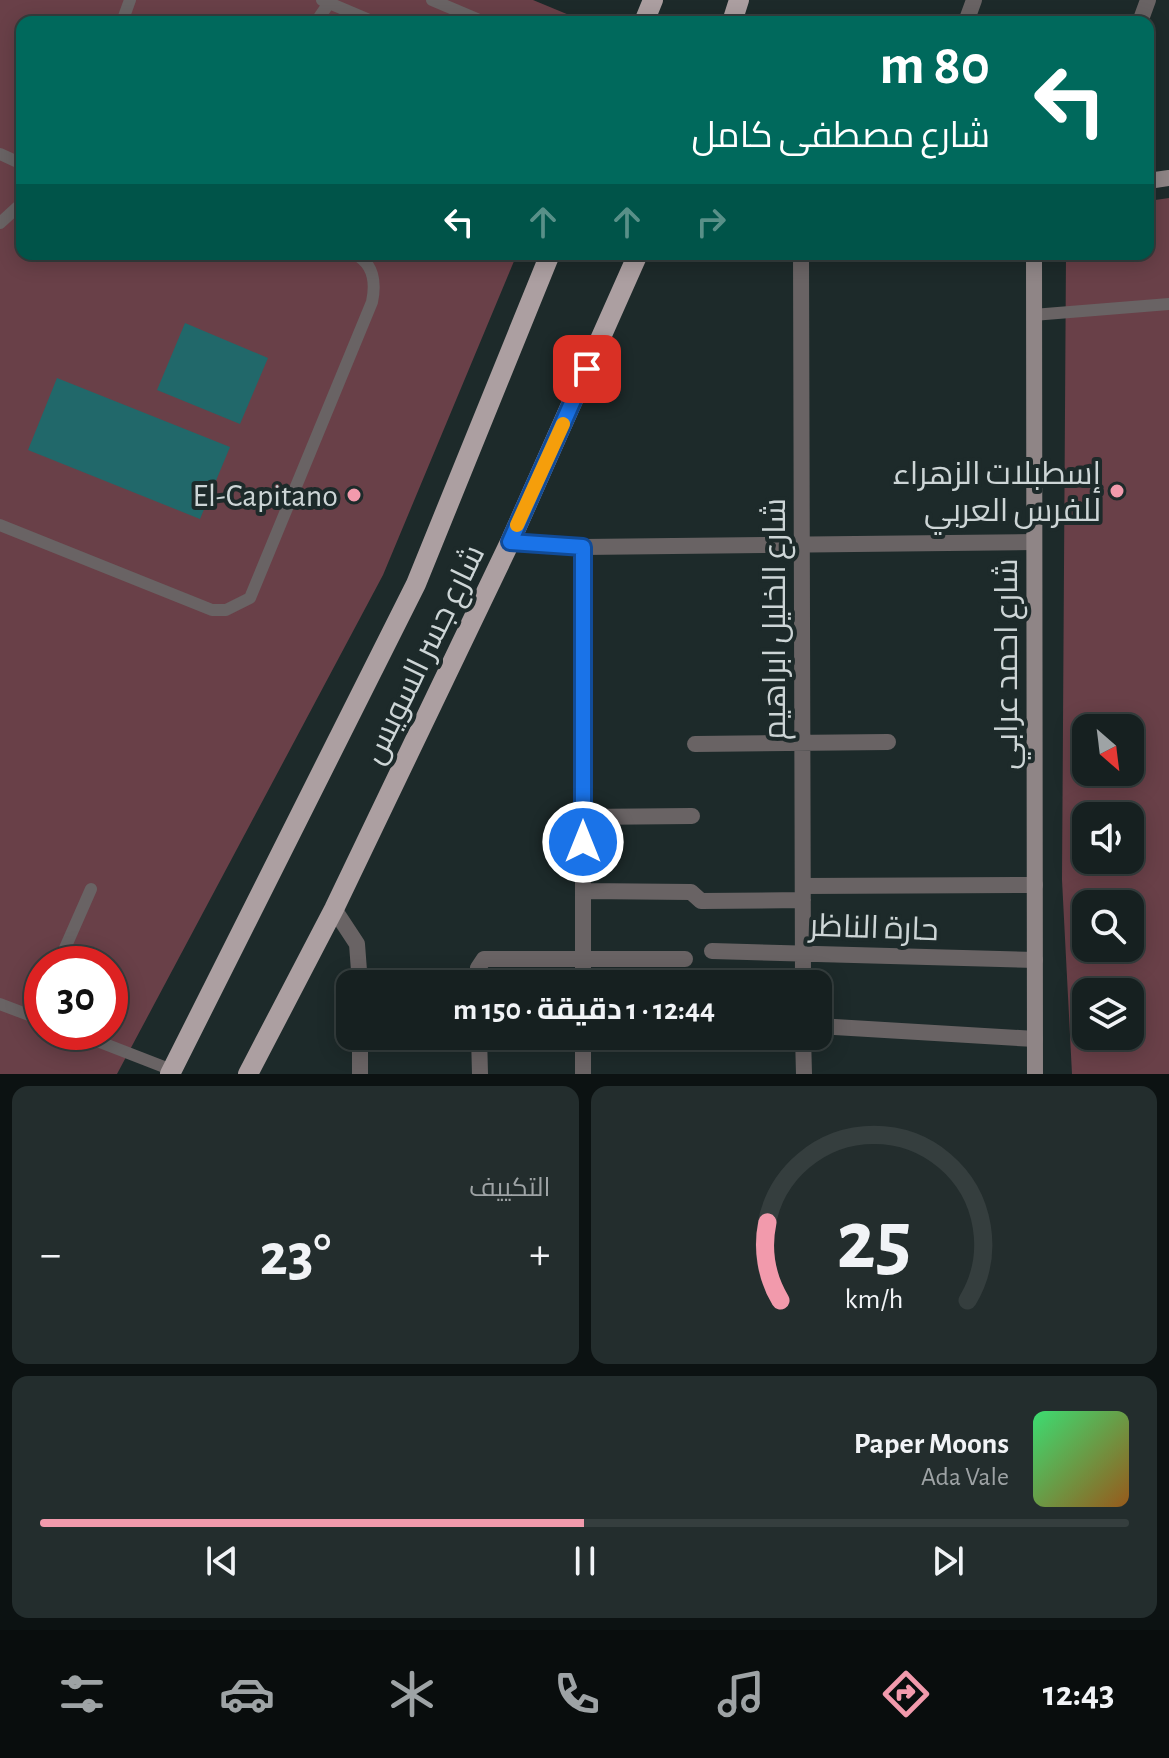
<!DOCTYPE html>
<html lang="ar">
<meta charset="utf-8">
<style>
:root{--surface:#162020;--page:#232d2d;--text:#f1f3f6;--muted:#9ea3a5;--line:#353e3e;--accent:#f29aac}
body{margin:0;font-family:"Alegreya Sans",Cairo,sans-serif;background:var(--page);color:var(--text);direction:rtl;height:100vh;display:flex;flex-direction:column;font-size:30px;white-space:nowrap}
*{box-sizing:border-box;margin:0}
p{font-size:26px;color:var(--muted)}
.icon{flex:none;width:44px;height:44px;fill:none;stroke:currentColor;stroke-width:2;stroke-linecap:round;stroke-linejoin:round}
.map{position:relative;height:1074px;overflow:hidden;direction:ltr}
.drawer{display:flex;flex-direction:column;gap:12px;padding:12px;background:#0c1212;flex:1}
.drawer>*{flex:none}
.banner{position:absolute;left:16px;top:16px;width:1138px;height:244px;border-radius:16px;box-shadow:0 4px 20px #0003,0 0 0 2px var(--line);direction:rtl;background:#00695c;color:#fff;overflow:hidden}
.needle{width:52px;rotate:152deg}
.controls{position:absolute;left:1072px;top:714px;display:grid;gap:16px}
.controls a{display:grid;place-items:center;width:72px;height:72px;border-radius:16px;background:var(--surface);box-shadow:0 4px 20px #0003,0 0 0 2px var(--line);font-size:40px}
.speed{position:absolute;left:24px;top:946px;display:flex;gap:16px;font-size:40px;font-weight:700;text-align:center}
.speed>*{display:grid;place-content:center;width:104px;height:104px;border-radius:50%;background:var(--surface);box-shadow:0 4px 20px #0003,0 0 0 2px var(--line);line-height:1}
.speed .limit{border:12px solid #d22;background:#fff;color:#111}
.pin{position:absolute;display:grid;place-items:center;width:68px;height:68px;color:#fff;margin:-34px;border-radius:16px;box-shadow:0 4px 12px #0006}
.me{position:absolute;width:88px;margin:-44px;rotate:0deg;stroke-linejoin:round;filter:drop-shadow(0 0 6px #0008)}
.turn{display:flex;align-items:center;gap:28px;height:168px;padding:0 32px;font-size:36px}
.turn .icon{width:104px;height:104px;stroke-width:2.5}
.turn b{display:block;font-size:56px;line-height:68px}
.lanes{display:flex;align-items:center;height:76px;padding:0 32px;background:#0003;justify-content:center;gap:40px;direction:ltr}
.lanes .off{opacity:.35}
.big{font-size:60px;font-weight:700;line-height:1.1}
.drawer .tile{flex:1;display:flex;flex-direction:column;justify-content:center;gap:12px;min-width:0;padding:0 28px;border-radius:16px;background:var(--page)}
.drawer .dial{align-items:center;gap:0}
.dial svg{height:208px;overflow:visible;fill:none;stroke:var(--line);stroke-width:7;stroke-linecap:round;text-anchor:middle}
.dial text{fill:var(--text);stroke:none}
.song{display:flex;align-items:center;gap:24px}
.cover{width:96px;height:96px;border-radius:12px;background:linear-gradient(135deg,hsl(140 70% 55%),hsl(30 70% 35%))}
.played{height:8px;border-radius:4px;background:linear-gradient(90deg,var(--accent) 50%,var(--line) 50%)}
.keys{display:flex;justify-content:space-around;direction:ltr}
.heat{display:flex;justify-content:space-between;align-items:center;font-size:44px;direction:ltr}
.drawer .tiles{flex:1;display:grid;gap:12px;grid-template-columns:1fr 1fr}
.tile:last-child{grid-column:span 2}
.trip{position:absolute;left:336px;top:970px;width:496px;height:80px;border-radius:16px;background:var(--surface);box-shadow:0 4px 20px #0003,0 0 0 2px var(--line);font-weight:700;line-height:80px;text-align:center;direction:rtl}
.menu{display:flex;height:128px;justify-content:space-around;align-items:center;background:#090d0d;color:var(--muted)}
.menu .icon{width:56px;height:56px}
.menu .on{color:var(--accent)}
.menu b{font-size:36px;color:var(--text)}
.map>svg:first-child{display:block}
.green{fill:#694048;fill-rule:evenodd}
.water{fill:#21686a}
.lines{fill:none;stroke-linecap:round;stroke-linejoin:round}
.lane{stroke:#696364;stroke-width:12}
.street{stroke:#696364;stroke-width:16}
.secondary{stroke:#8f8586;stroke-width:16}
.primary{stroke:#ac9fa1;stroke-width:20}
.route-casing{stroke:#114b97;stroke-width:20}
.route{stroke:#1a73e8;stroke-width:14}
.slow{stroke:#f59e0b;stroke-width:14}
.poi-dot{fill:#f29aac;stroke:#1d2a2a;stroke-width:3}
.labels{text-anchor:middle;stroke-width:8;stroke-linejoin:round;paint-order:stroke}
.poi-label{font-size:32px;fill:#cdd5d6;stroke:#1d2a2a;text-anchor:end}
.street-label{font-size:32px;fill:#cdd5d6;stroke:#1d2a2a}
</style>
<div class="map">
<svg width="1169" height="1074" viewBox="0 0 1169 1074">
<rect width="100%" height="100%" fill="#1d2a2a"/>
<!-- green -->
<path class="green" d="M0 0H533L586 22H22V254H517L383 575 117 1074H0ZM42 964H110V1032H42Z
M1169 198V1074H1072L1062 880 1066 254H1148V201ZM1086 728H1130V772H1086ZM1086 816H1130V860H1086ZM1086 904H1130V948H1086ZM1086 992H1130V1036H1086Z"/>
<!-- water -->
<path class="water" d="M185 323 268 358 240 424 157 390Z
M57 378 230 447 200 519 28 450Z"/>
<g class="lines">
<!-- lane -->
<path class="lane" d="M322 0 374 22
M432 0 484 22
M122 22 130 0
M316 22 331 0
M0 154 22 164
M0 223 22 203
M1033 315 1169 304
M0 525 212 610H226L250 598 372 302C376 283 374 263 354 254
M58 964 91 889
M0 1004 42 1020
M34 1017 42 999
M74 1032 172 1070"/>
<!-- street -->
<path class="street" d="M966 22 974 0
M1140 22 1148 0
M801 254 803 984
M510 542 583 547 1034 542
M695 744 888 742
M583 817 692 816
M803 886 1035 885
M583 891 691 892 701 901 803 900
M334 909 357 944 360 984
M712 951 1035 960
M479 984 478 968 484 959H685
M583 984V547
M818 1026 1035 1039
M360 1036V1074
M479 1036 480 1074
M803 1036 804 1074
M583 1037 606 1036
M583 1074V1036"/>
<!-- secondary -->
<path class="secondary" d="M1148 181 1169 178
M1034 254 1035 1074"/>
<!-- primary -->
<path class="primary" d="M644 22 653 0
M732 22 739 0
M170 1074 416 584 550 254
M248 1074 334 909 510 542 638 254"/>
</g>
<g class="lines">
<!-- route casing -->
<g class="route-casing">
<path id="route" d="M583 842V547L510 542 587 369"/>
</g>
<!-- route -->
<use href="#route" class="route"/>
<!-- slow -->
<path class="slow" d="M517 525 563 424"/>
</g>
<!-- markers -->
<g class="poi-dot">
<circle cx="1117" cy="491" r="8"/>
<circle cx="354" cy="495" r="8"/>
</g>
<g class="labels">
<!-- poi labels -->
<g class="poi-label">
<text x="1101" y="484">إسطبلات الزهراء<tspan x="1101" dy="37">للفرس العربي</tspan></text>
<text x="338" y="506">El-Capitano</text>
</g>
<!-- street labels -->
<g class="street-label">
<text transform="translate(774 619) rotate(-90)" y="11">شارع الخليل ابراهيم</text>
<text transform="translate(423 654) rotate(-64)" y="11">شارع جسر السويس</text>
<text transform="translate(1006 664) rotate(-90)" y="11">شارع احمد عرابي</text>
<text transform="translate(874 927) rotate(2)" y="11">حارة الناظر</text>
</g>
</g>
</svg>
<div class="controls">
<a><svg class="needle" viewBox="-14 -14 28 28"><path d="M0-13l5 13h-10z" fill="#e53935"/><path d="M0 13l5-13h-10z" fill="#9ea3a5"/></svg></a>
<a><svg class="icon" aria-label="sound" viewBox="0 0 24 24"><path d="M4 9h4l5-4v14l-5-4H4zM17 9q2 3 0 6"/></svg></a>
<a><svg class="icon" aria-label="search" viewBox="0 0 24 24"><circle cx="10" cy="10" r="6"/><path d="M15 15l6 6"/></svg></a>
<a><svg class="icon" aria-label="layers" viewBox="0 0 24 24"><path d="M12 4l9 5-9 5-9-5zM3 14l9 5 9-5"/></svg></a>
</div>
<div class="speed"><div class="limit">30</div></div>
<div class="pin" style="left:587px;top:369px;background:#d93025"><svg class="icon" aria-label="arrive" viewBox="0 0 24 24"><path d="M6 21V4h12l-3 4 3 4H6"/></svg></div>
<svg class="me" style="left:583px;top:842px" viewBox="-20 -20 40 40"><circle r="17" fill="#1a73e8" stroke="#fff" stroke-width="3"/><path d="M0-11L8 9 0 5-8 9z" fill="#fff"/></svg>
<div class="trip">12:44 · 1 دقيقة · 150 m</div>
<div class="banner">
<div class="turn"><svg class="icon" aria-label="left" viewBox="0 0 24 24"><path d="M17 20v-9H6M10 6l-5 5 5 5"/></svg><div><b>80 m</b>شارع مصطفى كامل</div></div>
<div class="lanes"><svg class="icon" aria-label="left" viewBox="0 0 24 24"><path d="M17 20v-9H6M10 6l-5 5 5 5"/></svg><svg class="icon off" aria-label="ahead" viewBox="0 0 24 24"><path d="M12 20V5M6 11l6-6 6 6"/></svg><svg class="icon off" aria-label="ahead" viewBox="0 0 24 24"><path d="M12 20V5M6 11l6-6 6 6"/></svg><svg class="icon off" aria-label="right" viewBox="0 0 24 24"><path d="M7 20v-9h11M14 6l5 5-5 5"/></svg></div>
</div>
</div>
<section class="drawer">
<div class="tiles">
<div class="tile dial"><svg viewBox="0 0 100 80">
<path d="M14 69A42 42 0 1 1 86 69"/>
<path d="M14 69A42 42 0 0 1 9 39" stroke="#f29aac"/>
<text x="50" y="56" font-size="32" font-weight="700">25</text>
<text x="50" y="72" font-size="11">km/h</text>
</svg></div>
<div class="tile"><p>التكييف</p>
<div class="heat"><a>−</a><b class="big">23°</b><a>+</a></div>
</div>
<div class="tile">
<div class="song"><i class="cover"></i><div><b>Paper Moons</b><p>Ada Vale</p></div></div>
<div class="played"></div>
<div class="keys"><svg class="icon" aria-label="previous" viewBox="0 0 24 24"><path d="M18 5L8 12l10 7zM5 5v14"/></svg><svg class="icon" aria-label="pause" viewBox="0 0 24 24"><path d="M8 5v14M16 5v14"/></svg><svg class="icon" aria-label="next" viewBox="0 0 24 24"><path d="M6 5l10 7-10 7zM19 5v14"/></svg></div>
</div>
</div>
</section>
<nav class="menu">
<b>12:43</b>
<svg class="icon on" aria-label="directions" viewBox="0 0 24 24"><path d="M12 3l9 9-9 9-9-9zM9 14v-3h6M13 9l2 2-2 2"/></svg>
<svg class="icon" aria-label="music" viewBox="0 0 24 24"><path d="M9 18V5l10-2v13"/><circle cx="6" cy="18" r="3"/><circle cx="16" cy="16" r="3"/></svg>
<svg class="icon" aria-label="phone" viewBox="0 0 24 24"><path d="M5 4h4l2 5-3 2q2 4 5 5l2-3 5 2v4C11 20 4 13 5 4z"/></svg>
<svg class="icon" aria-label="climate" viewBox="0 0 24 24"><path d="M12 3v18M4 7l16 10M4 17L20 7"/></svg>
<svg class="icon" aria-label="car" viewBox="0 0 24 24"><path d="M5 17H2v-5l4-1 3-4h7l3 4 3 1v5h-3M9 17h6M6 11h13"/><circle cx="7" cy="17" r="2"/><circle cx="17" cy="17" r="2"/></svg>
<svg class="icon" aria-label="filters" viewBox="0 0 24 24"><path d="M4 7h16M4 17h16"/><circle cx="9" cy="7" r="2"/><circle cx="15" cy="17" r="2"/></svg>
</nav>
